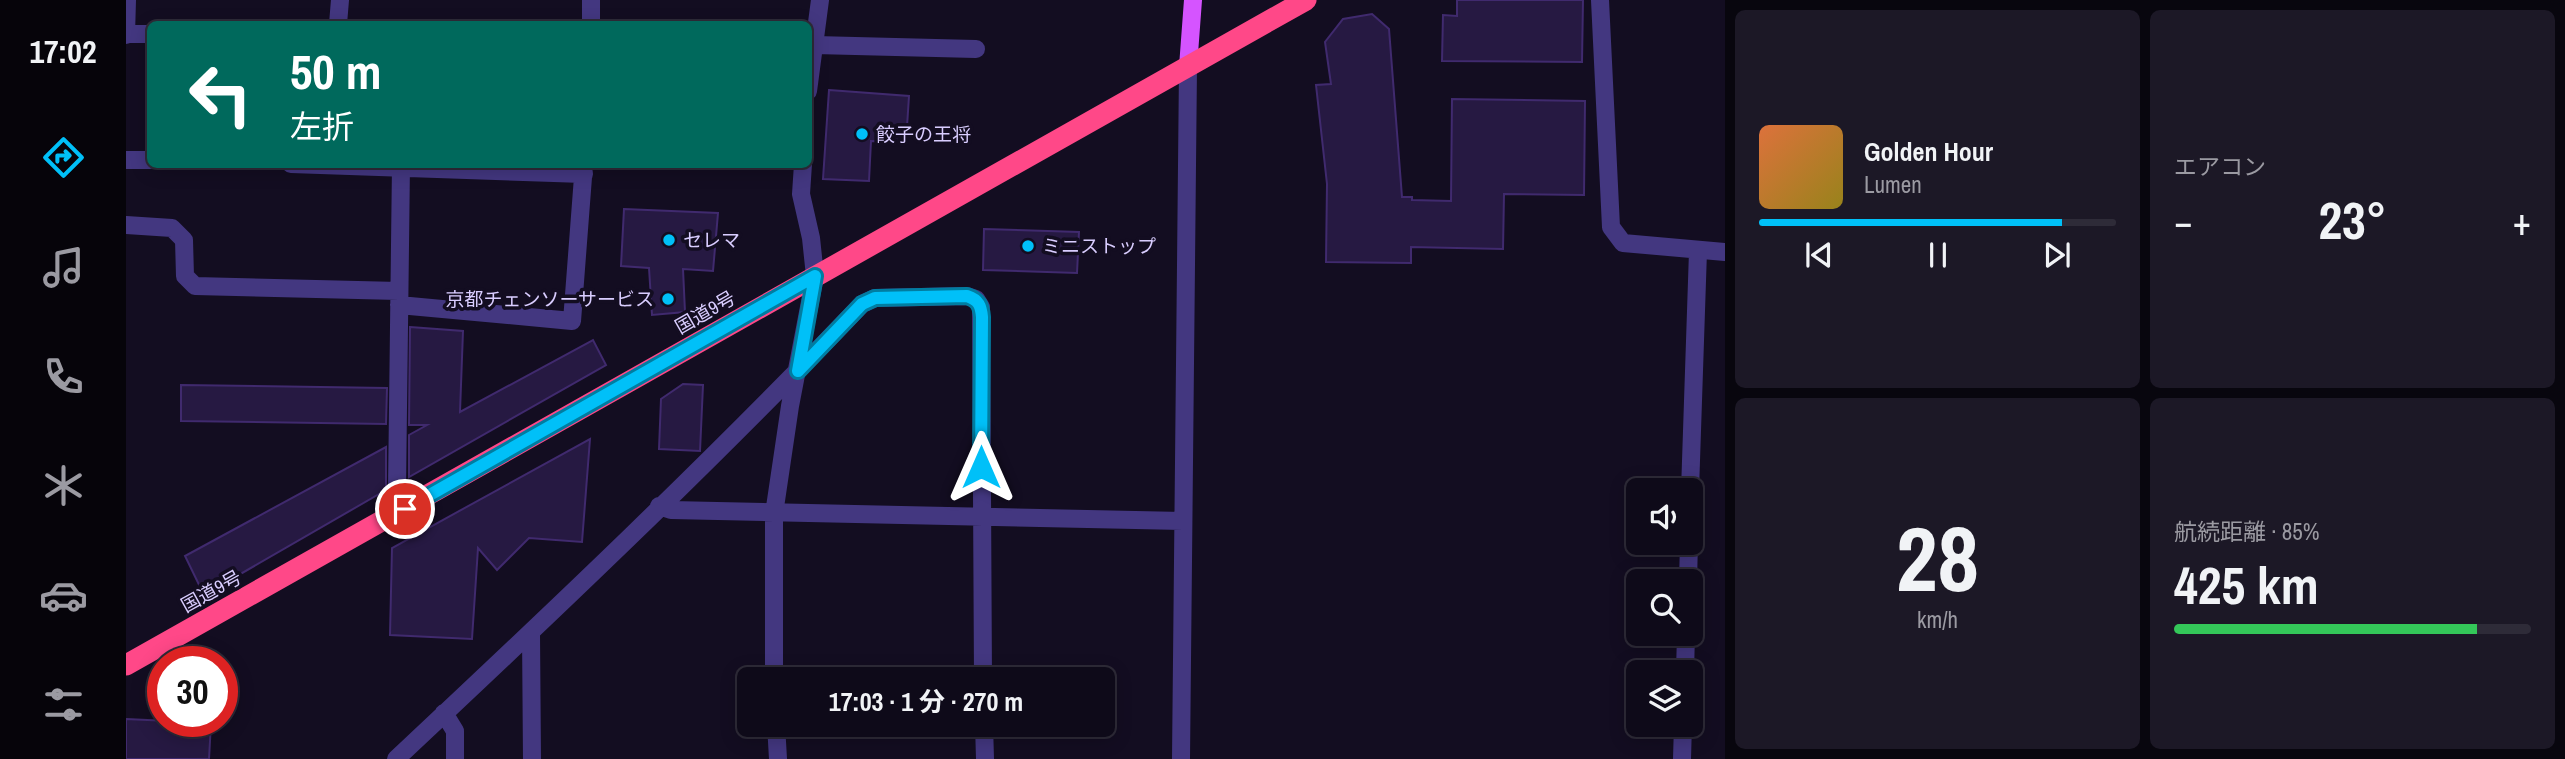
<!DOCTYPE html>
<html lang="ja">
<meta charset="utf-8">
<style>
:root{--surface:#0e0a19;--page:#1c1826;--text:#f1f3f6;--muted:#9b9aa2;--line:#2e2b38;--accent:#00c0f8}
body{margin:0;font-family:"Archivo Narrow","Noto Sans JP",sans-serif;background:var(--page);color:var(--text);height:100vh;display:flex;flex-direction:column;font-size:26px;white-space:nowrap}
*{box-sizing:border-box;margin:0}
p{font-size:23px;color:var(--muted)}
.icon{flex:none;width:38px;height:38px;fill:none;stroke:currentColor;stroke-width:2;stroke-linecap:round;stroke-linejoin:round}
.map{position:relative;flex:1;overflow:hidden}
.sheet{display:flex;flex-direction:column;gap:10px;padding:10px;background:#08060e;width:840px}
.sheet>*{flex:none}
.top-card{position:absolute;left:21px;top:21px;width:665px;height:147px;border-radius:10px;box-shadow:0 4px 18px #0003,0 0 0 2px var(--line);background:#00695c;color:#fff;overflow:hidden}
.fabs{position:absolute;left:1500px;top:478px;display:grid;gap:14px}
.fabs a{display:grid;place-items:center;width:77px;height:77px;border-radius:10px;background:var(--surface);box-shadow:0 4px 18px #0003,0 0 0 2px var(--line);font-size:35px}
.speed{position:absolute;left:21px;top:646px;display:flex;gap:14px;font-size:35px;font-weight:700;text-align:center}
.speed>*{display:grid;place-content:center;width:91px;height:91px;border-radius:50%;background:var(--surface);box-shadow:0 4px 18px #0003,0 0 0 2px var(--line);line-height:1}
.speed .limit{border:10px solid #d22;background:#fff;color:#111}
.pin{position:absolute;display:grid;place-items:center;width:60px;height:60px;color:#fff;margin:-30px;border:4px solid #fff;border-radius:50%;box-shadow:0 2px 7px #0007}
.me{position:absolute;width:77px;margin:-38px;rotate:0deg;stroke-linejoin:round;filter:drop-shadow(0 0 5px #0008)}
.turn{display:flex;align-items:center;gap:24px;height:147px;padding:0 28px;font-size:32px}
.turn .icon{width:91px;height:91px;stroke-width:2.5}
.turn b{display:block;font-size:49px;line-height:60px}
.big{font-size:52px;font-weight:700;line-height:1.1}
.sheet .tile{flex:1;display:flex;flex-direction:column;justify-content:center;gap:10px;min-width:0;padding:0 24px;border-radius:10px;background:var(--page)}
.sheet .dial{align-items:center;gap:0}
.dial b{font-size:91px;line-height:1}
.song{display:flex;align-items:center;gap:21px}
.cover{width:84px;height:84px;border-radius:10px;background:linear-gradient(135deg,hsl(20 70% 55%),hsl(50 70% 35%))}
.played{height:7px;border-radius:4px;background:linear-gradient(90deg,var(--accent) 85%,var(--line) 85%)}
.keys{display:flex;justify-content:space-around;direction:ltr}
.heat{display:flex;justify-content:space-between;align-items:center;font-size:38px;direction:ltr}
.charge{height:10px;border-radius:5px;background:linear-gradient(90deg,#34c759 85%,var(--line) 0)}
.sheet .tiles{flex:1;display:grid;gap:10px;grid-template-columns:repeat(2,1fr)}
.trip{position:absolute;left:611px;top:667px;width:378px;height:70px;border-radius:10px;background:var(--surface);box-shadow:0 4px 18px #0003,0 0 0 2px var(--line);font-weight:700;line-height:70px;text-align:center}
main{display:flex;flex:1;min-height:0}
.tabs{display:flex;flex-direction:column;width:126px;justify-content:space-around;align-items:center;background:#06040a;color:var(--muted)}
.tabs .icon{width:49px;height:49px}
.tabs .current{color:var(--accent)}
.tabs b{font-size:32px;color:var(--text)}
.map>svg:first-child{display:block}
.building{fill:#261942;stroke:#402a6e;stroke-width:2}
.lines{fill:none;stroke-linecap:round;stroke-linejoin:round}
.minor{stroke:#433780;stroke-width:18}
.major{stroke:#d554ff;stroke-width:18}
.highway{stroke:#ff4888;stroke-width:21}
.route-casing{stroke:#007da1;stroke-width:18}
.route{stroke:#00c0f8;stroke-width:12}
.poi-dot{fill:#00c0f8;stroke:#130d21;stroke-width:2.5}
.labels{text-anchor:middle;stroke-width:7;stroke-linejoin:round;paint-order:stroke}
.poi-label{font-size:19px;fill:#d9cdff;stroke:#130d21;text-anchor:start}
.street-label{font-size:19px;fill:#d9cdff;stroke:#130d21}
</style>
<main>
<nav class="tabs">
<b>17:02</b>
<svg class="icon current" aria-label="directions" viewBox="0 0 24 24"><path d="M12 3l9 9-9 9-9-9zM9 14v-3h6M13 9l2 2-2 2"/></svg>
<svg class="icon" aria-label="music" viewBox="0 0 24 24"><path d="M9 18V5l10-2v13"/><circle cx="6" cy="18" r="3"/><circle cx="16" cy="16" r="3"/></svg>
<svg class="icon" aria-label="phone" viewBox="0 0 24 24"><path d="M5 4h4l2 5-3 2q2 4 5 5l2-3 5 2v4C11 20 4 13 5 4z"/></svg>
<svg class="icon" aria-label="climate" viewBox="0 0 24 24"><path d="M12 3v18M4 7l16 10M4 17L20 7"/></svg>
<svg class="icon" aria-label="car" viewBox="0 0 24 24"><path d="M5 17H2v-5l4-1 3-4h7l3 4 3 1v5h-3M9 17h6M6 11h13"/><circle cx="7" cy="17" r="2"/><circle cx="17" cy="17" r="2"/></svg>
<svg class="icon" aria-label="filters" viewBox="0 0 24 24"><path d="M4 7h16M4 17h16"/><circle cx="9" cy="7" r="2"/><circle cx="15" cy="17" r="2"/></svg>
</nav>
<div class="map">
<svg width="1599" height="759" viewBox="0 0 1599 759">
<rect width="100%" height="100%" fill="#130d21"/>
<!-- building -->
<path class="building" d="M1331 0H1457L1456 62 1316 61 1317 15 1331 16Z
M1246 14 1263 29 1276 197H1286V200L1325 201 1326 99 1459 101 1458 195 1378 194 1377 249 1285 247V263L1200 262 1201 184 1190 85 1205 84 1199 42 1217 19Z
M703 90 783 96 780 142 745 141 743 181 697 179Z
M498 209 592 213 587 271 557 269 559 312 526 315 523 268 495 266Z
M858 229 953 232 951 273 857 270Z
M284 327 337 331 334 412 467 340 480 365 283 477V435L301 425H283Z
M557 384 577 385 574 451 533 449 535 399Z
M55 385 261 388 260 424 55 421Z
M464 439 456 542 403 538 371 570 352 548 346 639 264 635 266 548Z
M260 447V490L78 595 59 556Z
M0 719 85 723 83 759H0Z"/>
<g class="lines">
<!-- minor -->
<path class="minor" d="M1474 0 1485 227 1497 243 1599 252
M212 24 214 0
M465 24V0
M0 34H24
M0 35 1 0
M689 45 850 49
M682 91 694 0
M0 160H24
M165 164 458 174
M275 164 271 490 279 509
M0 225 46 228 58 240 59 276 69 286 273 291
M273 305 446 321 458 164
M1564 491 1572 251
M533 506 545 510 1057 521
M1562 581 1563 542
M405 633 406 759
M1559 672 1560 634
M648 679V514L664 406 689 276 685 238 675 194 677 164
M318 713 329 731V759
M650 724 652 759
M858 724 859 759
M270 759C428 611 586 461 736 304L749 298 841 296 850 299 855 307 857 679
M1055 759 1062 67
M1556 759 1557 724"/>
<!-- major -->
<path class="major" d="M1062 67 1067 0"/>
<!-- highway -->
<path class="highway" d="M0 665 1180 0"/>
</g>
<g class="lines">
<!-- route casing -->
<g class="route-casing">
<path id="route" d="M279 509 689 276 672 371 736 304 749 298 841 296C853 300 855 306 856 317L855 467"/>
</g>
<!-- route -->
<use href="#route" class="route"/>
</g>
<!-- markers -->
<g class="poi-dot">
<circle cx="736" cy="134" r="7"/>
<circle cx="543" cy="240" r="7"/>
<circle cx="902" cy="246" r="7"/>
<circle cx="542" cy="299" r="7"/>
</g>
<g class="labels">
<!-- poi labels -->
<g class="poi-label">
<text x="750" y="141">餃子の王将</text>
<text x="557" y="247">セレマ</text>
<text x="916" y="253">ミニストップ</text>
<text x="528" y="306" text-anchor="end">京都チェンソーサービス</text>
</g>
<!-- street labels -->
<g class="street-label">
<text transform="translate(579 312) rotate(-30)" y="7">国道9号</text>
<text transform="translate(85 591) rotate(-29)" y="7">国道9号</text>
</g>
</g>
</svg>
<div class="fabs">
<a><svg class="icon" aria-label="sound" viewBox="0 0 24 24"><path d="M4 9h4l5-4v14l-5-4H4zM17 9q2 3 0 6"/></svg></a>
<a><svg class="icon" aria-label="search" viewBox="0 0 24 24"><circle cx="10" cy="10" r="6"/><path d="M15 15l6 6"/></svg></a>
<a><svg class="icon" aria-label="layers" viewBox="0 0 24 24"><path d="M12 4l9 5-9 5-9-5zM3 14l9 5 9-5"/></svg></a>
</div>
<div class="speed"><div class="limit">30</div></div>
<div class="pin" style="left:279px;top:509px;background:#d93025"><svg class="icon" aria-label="arrive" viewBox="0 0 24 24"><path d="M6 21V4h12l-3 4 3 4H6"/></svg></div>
<svg class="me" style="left:855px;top:467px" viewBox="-20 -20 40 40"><path d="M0-17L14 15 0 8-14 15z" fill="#00c0f8" stroke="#fff" stroke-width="4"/></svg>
<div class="trip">17:03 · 1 分 · 270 m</div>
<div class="top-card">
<div class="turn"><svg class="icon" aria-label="left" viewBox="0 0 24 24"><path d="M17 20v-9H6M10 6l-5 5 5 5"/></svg><div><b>50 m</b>左折</div></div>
</div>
</div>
<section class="sheet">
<div class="tiles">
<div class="tile">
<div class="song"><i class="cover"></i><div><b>Golden Hour</b><p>Lumen</p></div></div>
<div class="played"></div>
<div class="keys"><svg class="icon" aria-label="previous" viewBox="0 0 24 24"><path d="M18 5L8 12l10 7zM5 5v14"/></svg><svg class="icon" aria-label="pause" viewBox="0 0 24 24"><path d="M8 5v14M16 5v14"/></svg><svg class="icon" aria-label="next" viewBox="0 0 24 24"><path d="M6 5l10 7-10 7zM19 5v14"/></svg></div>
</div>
<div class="tile"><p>エアコン</p>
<div class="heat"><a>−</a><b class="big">23°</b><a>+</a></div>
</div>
<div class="tile dial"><b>28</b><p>km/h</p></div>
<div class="tile"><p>航続距離 · 85%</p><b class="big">425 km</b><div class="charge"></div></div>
</div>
</section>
</main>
